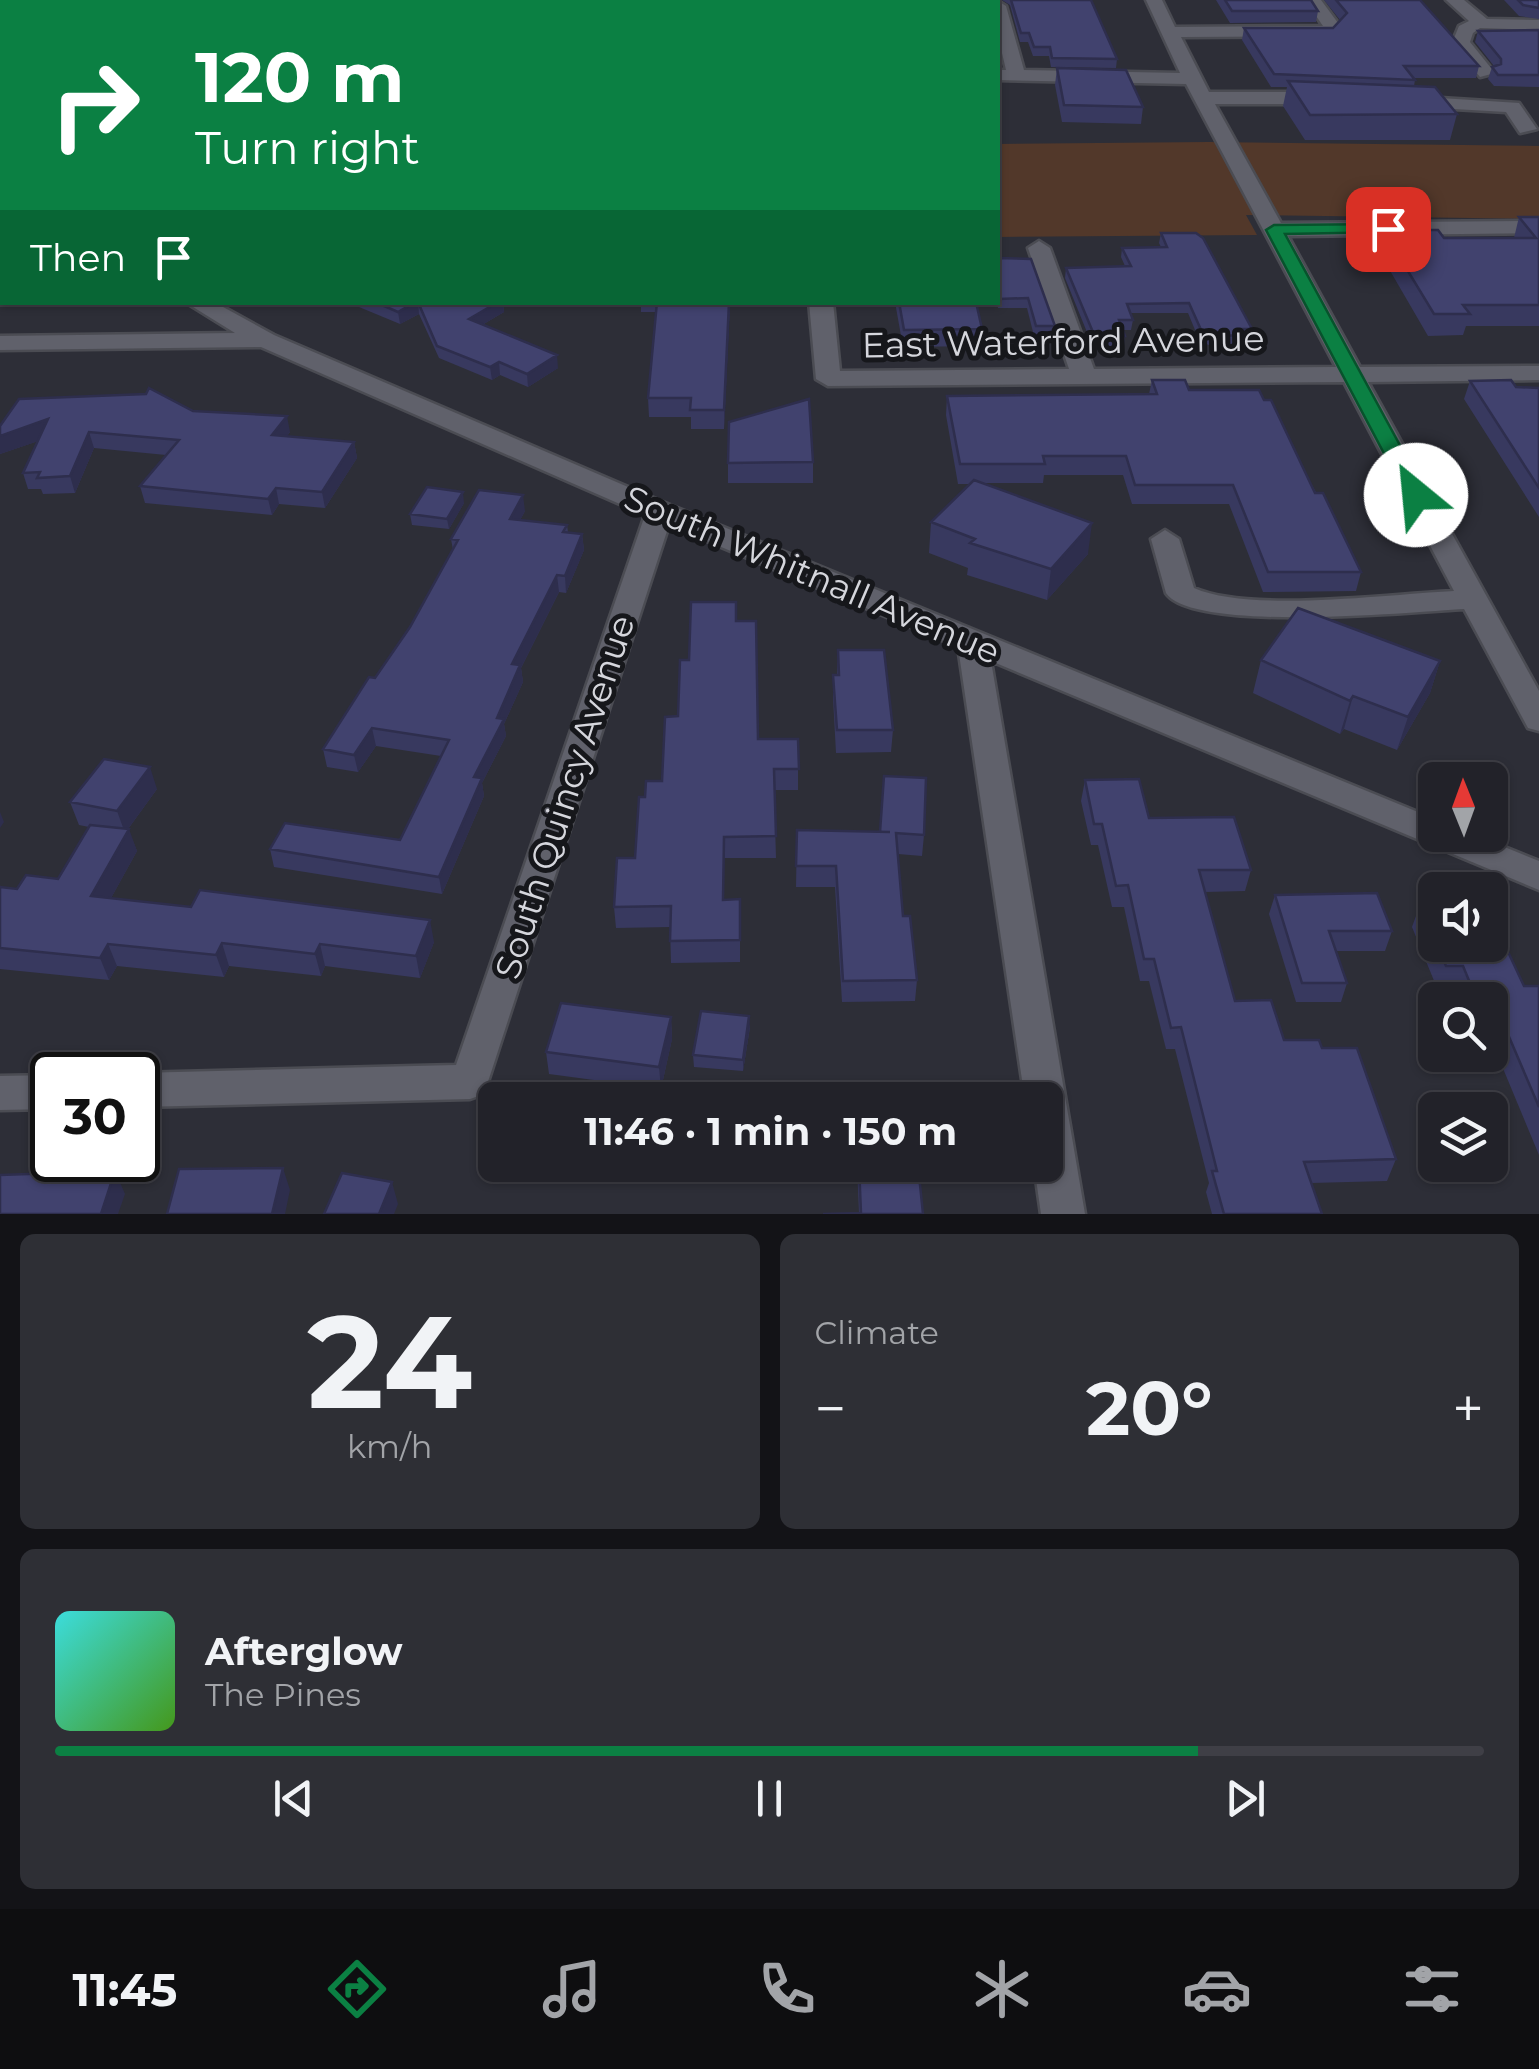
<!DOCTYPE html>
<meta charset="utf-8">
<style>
:root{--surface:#222229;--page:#2e2f35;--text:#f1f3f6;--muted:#a2a4a8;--line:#3f3f46;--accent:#0b8043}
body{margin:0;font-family:Montserrat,sans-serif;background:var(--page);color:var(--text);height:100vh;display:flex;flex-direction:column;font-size:38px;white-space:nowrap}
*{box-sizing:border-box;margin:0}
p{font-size:32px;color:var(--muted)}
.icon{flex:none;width:55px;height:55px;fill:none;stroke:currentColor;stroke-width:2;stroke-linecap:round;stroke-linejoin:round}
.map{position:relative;height:1214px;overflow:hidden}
.side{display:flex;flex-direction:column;gap:20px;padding:20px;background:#131317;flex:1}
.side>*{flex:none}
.banner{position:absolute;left:0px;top:0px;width:1000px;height:305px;box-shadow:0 2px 8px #0004,0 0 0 2px var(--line);background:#0b8043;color:#fff;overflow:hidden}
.needle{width:65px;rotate:359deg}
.tools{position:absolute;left:1418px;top:762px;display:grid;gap:20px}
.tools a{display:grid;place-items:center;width:90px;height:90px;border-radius:15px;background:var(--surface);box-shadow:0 2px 8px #0004,0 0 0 2px var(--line);font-size:50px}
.speed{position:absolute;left:30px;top:1052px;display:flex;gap:20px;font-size:50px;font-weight:700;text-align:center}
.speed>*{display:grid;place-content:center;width:130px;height:130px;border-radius:50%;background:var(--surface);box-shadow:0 2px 8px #0004,0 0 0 2px var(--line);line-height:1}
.speed .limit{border:5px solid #111;border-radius:15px;background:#fff;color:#111}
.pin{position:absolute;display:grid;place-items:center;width:85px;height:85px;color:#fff;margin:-42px;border-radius:20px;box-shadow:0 5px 15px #0006}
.me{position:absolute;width:110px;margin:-55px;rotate:332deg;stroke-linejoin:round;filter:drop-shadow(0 0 8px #0008)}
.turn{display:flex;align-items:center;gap:35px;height:210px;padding:0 30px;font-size:45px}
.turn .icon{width:130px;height:130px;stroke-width:2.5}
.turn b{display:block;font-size:70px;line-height:85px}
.then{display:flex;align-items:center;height:95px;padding:0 30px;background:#0003;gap:20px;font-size:38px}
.big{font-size:75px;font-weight:700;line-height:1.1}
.side .tile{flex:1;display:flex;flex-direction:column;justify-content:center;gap:15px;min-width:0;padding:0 35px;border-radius:15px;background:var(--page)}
.side .dial{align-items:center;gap:0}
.dial b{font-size:130px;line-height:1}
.song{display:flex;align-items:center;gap:30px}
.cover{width:120px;height:120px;border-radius:15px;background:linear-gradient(135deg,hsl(180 70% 55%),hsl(100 70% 35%))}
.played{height:10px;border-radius:5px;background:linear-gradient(90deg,var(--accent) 80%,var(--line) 80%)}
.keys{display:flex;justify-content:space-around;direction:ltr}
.heat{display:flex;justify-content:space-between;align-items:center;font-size:55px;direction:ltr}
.side .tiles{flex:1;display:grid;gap:20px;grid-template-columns:1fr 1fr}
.tile:last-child{grid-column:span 2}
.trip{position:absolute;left:478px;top:1082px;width:585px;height:100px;border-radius:15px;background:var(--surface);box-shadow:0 2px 8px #0004,0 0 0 2px var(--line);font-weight:700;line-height:100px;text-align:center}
.tab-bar{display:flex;height:160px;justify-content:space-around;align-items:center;background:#0e0e10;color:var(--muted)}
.tab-bar .icon{width:70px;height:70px}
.tab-bar .current{color:var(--accent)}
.tab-bar b{font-size:45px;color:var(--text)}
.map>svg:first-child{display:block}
.green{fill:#52382a}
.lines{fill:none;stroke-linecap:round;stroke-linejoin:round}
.minor-casing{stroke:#4b4c53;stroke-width:5}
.minor{fill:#60616b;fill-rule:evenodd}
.wall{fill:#38395f}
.shaded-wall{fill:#2e2e4d}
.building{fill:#41426e;stroke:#2e2e4d;stroke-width:2.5}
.route{fill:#0b8043;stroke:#07532c;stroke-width:2.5}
.labels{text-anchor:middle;stroke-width:10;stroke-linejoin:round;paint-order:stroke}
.street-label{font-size:35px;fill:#d5d6dc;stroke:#16171b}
</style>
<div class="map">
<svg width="1539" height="1214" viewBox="0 0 1539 1214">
<rect width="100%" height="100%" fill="#2d2e37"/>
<!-- green -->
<path class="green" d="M1209 142 1539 146V219L1246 215 1257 235 998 237V144Z"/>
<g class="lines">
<!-- minor casing -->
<g class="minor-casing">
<path id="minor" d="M569 0H585V2H569Z
M845 0H862L863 2H846Z
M1146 0H1162L1175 27 1323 26 1305 0H1321L1341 27 1330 36 1181 37 1209 92H1323L1332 98 1323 104H1215L1281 223 1539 221V233L1288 236 1360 367 1539 366V380L1368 382 1539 691V731L1528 728 1464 609C1413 612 1193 633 1166 593L1151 539 1165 530 1179 539 1194 588C1250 613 1390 594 1454 591L1344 382 828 386 816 379 809 302H833L840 371 1069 369 1028 248 1039 241 1050 248 1094 369 1336 367 1186 84 998 80V70H1006L998 36V2H992L998 1 1006 6 1024 70 1180 73Z
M1446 0H1464L1487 19 1539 20V30L1480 28 1473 33 1470 42 1495 73 1480 77 1452 43 1459 26 1469 21Z
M1409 96 1519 103 1537 129 1520 133 1506 112 1402 106V98Z
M0 187H2V201H0Z
M185 302H214L274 335 670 505 1435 819V835H1475L1539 861V890L991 661 1085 1214H1041L1034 1165H1045V1100H1025L958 647 669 525 484 1094 470 1099 138 1107V1075H131L138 1073 456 1065 645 515 261 347 0 350V336L235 333Z
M53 1075 52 1109 0 1110V1076Z"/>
</g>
<!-- minor -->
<use href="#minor" class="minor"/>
</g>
<!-- wall -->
<path class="wall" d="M388 0H535L534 2H388Z
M1002 0H1091L1117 59 1116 68 1051 67 1049 56H1033L1028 42H1020L1010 5Z
M1216 0H1311L1318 11 1316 22 1230 23Z
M1324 0H1420L1479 66 1476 78H1414L1415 80 1414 86 1457 114 1450 140H1305L1283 106 1287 87H1271L1242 40 1244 28H1333L1340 20Z
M1504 0H1539V19L1519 16Z
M1539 29V87L1494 86 1488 79 1492 67 1494 66 1475 42 1478 31Z
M1057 68 1143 107 1141 124 1062 122 1055 85Z
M1519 217H1539V326H1466L1463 335 1428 336 1378 250 1383 230 1444 238H1514Z
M1161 233 1252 329 1250 339H1246L1244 345 1212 346 1200 342 1188 313H1130L1133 320 1131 330H1123L1125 336 1124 346 1093 347 1065 278 1066 268 1125 266 1121 257 1122 248 1161 247 1159 243Z
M998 258 1055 326 1054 336H1034L1027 308H998Z
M347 302H503L504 312 482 325 558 368 528 387 500 375 492 380 439 358 419 314 400 324Z
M641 302H730L724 429H691V417H649L648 398 656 312H641Z
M895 302H976L982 329 980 346 903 347Z
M1152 380 1189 390 1264 400 1361 572 1356 591 1263 592 1229 504H1132L1123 475H1044L1043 483H983L1088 554 1047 600 967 575 968 568 929 553 931 522 971 484H958L946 415 947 396 1149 394Z
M1470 381 1516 387 1539 388V517L1464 399Z
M193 411 290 432 287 436 354 442 357 458 325 508 279 504 272 515 145 503 140 486 166 455 94 448 75 493 43 494 41 489H28L23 473 38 441 0 454V426Z
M813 462V483H728V463Z
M464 503 449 529 412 525 410 514Z
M525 511 520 520 567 525 568 532 582 534 584 550 566 593 559 592 521 668 523 682 504 724 506 736 482 783 484 796 442 894 274 867 270 849 400 840 441 756 376 746 358 772 327 767 323 749 375 678 410 627 453 550 451 539Z
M736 621 758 739H798V790H774L776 858H724V900L740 899V962L671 963 670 927 616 928 614 907 635 858 645 797 662 781 678 716 689 660Z
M838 650 893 730 891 752 836 753 833 698V675H837Z
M1261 660 1440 661 1430 693 1397 750 1344 729 1340 734 1253 693Z
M1085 780 1149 818 1251 870 1245 891 1205 892 1235 1001 1284 1040 1322 1048 1396 1159 1387 1181 1311 1183 1322 1214H1212L1206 1192 1209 1183 1175 1049H1166L1149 981H1140L1124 907H1112L1098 845H1091L1081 801Z
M157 789 128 829 137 851 111 898 434 942 420 978 325 966 321 976 229 966 224 977 117 966 109 980 0 969V887L17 889 58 879 89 827 79 825 70 802Z
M797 830 924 835 922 856 898 854 903 916 917 980 915 1001 842 1002 835 887H796Z
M1275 895 1392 931 1385 951H1336L1347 983 1341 1002H1296L1269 914Z
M1420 905H1435V945H1490L1524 986H1539V1155L1497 1054H1490V1000H1459L1454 988H1437L1412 927Z
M671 1017 672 1039 661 1089 549 1074 546 1052Z
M750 1027 743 1071 694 1067 693 1055Z
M857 1165H918L923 1214 859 1213Z"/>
<!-- shaded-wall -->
<path class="shaded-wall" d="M2 256V277L0 280V259Z
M415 302H418L419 314 400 324 398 312Z
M498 302H503L504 312 470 332 469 319Z
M729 302H730L724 429V410Z
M557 355 558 368 528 387 527 374Z
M499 362 500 375 492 380 490 367Z
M287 416 290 432 276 451 272 435Z
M48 419 53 436 0 454V436Z
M89 432 94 448 75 493 70 476Z
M354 442 357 458 325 508 322 492Z
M276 488 279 504 272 515 268 499Z
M463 492 464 503 449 529 447 519Z
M523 495 525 511 512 536 510 519Z
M1092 523 1088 554 1047 600 1051 569Z
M582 534 584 550 566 593 565 576Z
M557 575 559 592 521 668 523 682 504 724 506 736 482 783 484 796 442 894 439 877 474 777 497 718 512 664Z
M1440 661 1430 693 1397 750 1408 717Z
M1353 696 1344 729 1340 734 1350 701Z
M372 728 376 746 358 772 354 755Z
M150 767 157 789 125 833 117 811Z
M0 812 4 822 0 828Z
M129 829 137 851 100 918 91 896Z
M430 920 434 942 420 978 416 956Z
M222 943 229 966 224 977 216 955Z
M108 944 117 966 109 980 100 958Z
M320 944 325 966 321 976 315 954Z
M749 1016 750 1027 743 1071V1060Z
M671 1017 672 1039 661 1089 659 1067Z
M283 1168 290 1190 285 1214H272Z
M115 1171 125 1194 118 1214H101Z
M392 1182 398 1204 394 1214H379Z"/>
<!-- building -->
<path class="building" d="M0 0H250L249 2H2V25L0 16Z
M410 0H531L530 2H409Z
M626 0H795L796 2H626Z
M917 0H995V2H918Z
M1011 0H1091L1117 59 1052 58 1050 47H1034L1029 33H1021Z
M1225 0H1311L1318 11H1232Z
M1336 0H1420L1479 66H1404L1415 80 1274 74 1244 28H1333L1347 13Z
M1518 0H1539V8L1523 5Z
M2 26V94H0V27Z
M1539 30V75H1498L1492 67 1501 64V59L1478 31Z
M1057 68 1126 70 1143 107 1064 105Z
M1288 81 1435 87 1457 114 1310 115Z
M1519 217H1539V305H1463L1470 314H1434L1383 230H1438L1444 238H1536Z
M1161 233H1196L1203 238 1252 329H1244L1247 335 1214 336 1202 332 1189 303 1127 304 1133 320H1119L1125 336 1095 337 1066 268 1131 266 1122 248 1167 247Z
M998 258 1031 259 1055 326H1036L1028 298 999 299 998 291Z
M375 302H415L398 312Z
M418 302H498L469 319 557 355 527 374 499 362 490 367 437 346Z
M657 302H729L724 410H690L691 398H648Z
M899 302H976L982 329 904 330Z
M1152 380H1185L1189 390H1259L1264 400H1271L1315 493H1323L1361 572H1268L1233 485H1135L1126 456H1043L1045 464H960L947 396 1157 394Z
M1511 380 1516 387 1539 388V488L1470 381Z
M149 388 193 411 287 416 272 435 354 442 322 492 276 488 268 499 140 486 179 440 89 432 70 476 37 478 40 472 23 473 48 419 0 436V426L19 399 146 394Z
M809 399 813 462 728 463 729 422Z
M974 480 1092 523 1051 569 970 543 975 539 931 522Z
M427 487 463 492 447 519 410 514Z
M479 490 523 495 510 519 567 525 563 532 582 534 565 576 557 575 512 664 520 665 497 718 504 719 474 777 482 778 439 877 270 849 285 823 400 840 449 740 372 728 354 755 323 749 369 677 375 678 410 627 458 540 451 539Z
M691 602H736V621H756L758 739H798L799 769H774L776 836 724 837 723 900 740 899V940L670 941 671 906 614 907 617 858H635L639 797H645L646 781H662L665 717 678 716 680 660H689Z
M1298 608 1440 661 1408 717 1353 696 1350 701 1261 660Z
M838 650H884L893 730H837L833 675H839Z
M104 759 150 767 117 811 70 802Z
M884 776 926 778 924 835 896 833 903 916H910L917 980 843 981 836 866H796L797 830 890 832H880Z
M1139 779 1149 818 1234 817 1251 870H1199L1235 1001 1271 1000 1284 1040H1319L1322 1048H1357L1396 1159 1304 1162 1322 1214H1224L1212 1171H1217L1181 1027 1171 1028 1154 959H1144L1128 885 1116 886 1102 824H1094L1085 780Z
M90 825 129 829 91 896 191 907 200 890 430 920 416 956 320 944 315 954 222 943 216 955 108 944 100 958 0 948V887L17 889 26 875 58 879Z
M1377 893 1392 931H1329L1347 983H1302L1275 895Z
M1420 905H1435V940Z
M1490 930H1494L1502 939 1524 986H1539V1107L1507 1032 1492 1033 1490 1031V1000H1477L1463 966H1446L1437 945H1490Z
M561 1003 671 1017 659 1067 546 1052Z
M701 1011 749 1016 743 1060 693 1055Z
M911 1096 912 1100H856V1097Z
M859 1165H918L923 1214H823L861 1213Z
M283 1168 272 1214H167L179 1169Z
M115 1171 101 1214H0V1175Z
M342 1173 392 1182 379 1214H324Z"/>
<!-- route -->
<path class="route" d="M1388 224 1394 225V232L1285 234 1427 495 1416 501 1406 495 1266 230 1274 225Z"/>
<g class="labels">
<!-- street labels -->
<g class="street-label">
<text transform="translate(1063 342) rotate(-1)" y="12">East Waterford Avenue</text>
<text transform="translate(812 575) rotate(23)" y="12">South Whitnall Avenue</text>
<text transform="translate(565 797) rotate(-72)" y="12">South Quincy Avenue</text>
</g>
</g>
</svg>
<div class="tools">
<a><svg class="needle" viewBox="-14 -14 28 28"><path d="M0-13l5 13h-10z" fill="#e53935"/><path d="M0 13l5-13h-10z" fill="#a2a4a8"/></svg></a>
<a><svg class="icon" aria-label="sound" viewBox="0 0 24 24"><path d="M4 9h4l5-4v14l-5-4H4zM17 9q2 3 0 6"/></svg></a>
<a><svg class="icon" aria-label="search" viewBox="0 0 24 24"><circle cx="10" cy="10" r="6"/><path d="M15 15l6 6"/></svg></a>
<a><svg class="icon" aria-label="layers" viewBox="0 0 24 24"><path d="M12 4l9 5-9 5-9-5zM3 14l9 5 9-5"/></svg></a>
</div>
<div class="speed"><div class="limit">30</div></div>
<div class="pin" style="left:1388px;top:229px;background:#d93025"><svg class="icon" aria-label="arrive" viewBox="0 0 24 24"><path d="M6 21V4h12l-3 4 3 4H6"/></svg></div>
<svg class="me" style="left:1416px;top:495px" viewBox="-20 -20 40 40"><circle r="19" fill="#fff"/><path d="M0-13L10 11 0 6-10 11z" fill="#0b8043"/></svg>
<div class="trip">11:46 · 1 min · 150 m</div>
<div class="banner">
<div class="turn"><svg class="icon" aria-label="right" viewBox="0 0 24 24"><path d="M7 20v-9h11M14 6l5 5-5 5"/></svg><div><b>120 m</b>Turn right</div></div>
<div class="then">Then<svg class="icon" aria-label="arrive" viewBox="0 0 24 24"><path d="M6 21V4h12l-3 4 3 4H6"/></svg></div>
</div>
</div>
<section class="side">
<div class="tiles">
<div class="tile dial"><b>24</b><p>km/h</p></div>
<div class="tile"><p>Climate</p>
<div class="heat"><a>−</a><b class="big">20°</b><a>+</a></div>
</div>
<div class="tile">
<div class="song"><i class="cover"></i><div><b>Afterglow</b><p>The Pines</p></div></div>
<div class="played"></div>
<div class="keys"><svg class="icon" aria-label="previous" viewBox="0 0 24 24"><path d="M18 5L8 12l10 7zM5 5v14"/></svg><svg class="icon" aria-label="pause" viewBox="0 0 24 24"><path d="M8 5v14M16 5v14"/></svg><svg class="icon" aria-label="next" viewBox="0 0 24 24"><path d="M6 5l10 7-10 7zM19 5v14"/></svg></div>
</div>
</div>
</section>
<nav class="tab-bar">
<b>11:45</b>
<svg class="icon current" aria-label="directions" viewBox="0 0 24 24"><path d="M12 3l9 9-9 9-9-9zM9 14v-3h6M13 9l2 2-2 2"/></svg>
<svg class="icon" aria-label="music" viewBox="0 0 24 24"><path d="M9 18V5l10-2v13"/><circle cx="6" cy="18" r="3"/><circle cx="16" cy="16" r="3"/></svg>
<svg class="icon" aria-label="phone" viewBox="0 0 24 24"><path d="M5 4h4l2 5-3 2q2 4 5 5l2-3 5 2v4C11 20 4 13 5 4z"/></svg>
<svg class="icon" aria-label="climate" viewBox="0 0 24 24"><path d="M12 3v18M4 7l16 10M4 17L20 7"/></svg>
<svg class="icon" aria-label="car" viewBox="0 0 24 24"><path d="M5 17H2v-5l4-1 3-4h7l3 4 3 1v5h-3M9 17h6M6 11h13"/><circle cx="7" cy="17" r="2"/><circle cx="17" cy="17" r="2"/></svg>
<svg class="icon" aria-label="filters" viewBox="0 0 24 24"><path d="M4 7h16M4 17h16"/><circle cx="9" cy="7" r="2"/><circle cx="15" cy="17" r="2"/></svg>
</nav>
